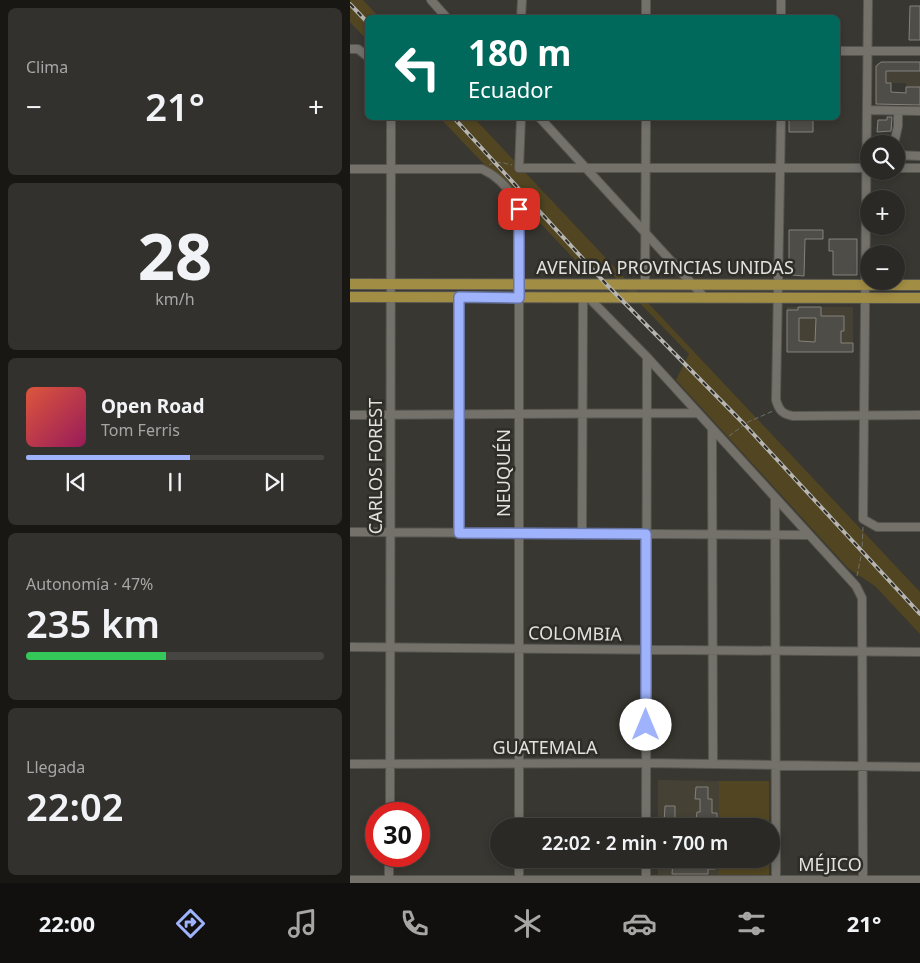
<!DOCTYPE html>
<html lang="es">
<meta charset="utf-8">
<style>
:root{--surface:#2b2925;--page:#33312d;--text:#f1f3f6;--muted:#a6a6a7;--line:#474542;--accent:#9fb3fd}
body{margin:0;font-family:"Noto Sans",sans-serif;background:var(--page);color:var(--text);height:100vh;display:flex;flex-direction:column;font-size:19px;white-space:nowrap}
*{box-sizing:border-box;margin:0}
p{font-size:16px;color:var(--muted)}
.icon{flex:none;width:28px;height:28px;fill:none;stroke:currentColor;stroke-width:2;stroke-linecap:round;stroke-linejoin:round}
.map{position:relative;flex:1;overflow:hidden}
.panel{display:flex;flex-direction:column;gap:8px;padding:8px;background:#181714;width:350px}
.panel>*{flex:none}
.hud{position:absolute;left:15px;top:15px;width:475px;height:105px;border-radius:8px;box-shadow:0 2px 8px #0003,0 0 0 1px var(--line);background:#00695c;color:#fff;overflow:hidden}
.buttons{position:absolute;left:510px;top:135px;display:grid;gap:10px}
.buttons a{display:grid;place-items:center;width:45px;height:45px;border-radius:50%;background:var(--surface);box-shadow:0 2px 8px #0003,0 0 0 1px var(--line);font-size:25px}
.speed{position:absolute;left:15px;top:802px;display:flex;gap:10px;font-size:25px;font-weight:700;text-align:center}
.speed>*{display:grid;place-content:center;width:65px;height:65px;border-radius:50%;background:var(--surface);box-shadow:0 2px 8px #0003,0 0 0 1px var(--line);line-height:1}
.speed .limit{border:8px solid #d22;background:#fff;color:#111}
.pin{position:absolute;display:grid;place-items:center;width:42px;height:42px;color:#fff;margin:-21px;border-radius:10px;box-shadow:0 2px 8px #0006}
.me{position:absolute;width:55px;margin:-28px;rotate:0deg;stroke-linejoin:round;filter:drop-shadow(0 0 4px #0008)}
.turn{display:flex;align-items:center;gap:18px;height:105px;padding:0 20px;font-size:22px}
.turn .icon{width:65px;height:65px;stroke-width:2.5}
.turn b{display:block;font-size:35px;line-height:42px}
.big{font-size:38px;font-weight:600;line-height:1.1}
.panel .widget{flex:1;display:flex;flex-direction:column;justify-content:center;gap:8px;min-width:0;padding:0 18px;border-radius:8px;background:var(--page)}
.panel .dial{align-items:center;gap:0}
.dial b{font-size:65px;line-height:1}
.song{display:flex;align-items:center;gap:15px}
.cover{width:60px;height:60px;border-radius:8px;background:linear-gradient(135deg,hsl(10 70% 55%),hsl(330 70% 35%))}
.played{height:5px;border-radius:2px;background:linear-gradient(90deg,var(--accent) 55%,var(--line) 55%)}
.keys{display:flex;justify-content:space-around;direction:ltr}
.heat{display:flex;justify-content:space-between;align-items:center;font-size:28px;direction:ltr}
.charge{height:8px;border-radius:4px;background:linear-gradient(90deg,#34c759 47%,var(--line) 0)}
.trip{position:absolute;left:140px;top:818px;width:290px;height:50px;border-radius:25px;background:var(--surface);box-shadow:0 2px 8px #0003,0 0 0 1px var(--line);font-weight:600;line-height:50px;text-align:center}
.tabs{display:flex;height:80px;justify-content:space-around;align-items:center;background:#11100f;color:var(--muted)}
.tabs .icon{width:35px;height:35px}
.tabs .selected{color:var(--accent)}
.tabs b{font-size:22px;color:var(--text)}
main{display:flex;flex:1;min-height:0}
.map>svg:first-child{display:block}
.built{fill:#454135}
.green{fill:#524622}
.building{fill:#4f4d47;stroke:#85827c;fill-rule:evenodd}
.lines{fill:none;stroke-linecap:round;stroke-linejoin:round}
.minor-casing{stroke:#565550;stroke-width:10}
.major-casing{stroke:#565550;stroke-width:12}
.path{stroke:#706e69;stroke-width:1;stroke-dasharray:5 2.5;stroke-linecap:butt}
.minor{stroke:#73716a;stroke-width:8}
.major{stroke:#a28d44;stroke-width:10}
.rail-casing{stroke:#b7b5b1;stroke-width:4}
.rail{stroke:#2e2d27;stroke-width:2;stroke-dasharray:5.5;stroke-linecap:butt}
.route-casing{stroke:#6774a4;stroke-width:12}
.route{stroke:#9fb3fd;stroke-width:9}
.labels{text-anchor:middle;stroke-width:5;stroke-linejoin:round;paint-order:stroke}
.street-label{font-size:18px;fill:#e2e1dd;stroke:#2e2d27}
</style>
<main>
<section class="panel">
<div class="widget"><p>Clima</p>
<div class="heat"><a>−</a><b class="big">21°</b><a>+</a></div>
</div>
<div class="widget dial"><b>28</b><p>km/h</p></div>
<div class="widget">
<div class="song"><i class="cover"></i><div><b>Open Road</b><p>Tom Ferris</p></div></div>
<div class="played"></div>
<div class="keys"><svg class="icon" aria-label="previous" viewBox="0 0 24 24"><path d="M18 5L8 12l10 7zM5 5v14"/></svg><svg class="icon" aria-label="pause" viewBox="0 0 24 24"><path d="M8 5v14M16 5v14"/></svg><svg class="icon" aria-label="next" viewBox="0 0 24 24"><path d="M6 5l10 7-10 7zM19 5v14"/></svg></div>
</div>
<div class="widget"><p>Autonomía · 47%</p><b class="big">235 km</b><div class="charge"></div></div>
<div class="widget"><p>Llegada</p><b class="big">22:02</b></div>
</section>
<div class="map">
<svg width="570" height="883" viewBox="0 0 570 883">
<rect width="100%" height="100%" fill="#393731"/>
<!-- built -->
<path class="built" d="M531 62H570V105H556V83H526V66Z
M437 307H503V352H437Z
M308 780 369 781V826H308Z
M308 859H369V877H308Z"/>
<!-- green -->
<path class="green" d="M0 0H13L29 17 18 18 17 40 0 22Z
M90 118H124L570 592V634L525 586 498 568 326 380 339 354 257 269 230 265Z
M369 781H419V826H369Z
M369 859H419V877H369Z"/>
<!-- building -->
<path class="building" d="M560 6H570V40H559Z
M531 62H570V71H536V83H541V92L556 93V87H570V105L526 104V66Z
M537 117H542L541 131 527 132 528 120H537Z
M439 118H463V132H439Z
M439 230H473V239H455L454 276 442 275 439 272Z
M479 239H507V275H483V251H479Z
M448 307H471V316H494V331H491V343H503V352H437V310H448ZM449 318H466L465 342 449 341Z
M346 787H358V799H362V813H367V822H363V826H344V820H346L347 812H350V799H345Z
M315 806H325V823H314Z
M323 859H365V869H358V874H322Z"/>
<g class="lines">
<!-- minor casing -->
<g class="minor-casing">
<path id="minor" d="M81 0 97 18
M518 0 513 519 527 527H570
M171 18 172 0
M296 18V0
M431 18V0
M0 49H8L18 57
M488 51H570
M517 110 570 111
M171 118 169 168H519
M190 118 355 298
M431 118 426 400C429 410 432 414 443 416L570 415
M544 144 548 126V111
M546 155 570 156
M546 168H570
M0 169H132C149 177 162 192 169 209V826
M295 285 296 118
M109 297V533
M239 298 297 357 506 586 512 598 513 883
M0 415 347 413
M362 429 363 764
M425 499 426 883
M0 532 458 535
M232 534 233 298
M0 647 570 652
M0 764 296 763 570 767
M40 814 41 118
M296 826 297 357
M169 859V883
M0 880H570
M39 883V856
M296 883V859"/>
</g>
<!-- major casing -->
<g class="major-casing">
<path id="major" d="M0 284 570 285
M0 297 570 298"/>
</g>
<!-- path -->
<path class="path" d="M139 165C147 160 153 163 162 165
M379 436 398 422 423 411
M507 576 512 551 513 527"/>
<!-- minor -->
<use href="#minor" class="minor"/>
<!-- major -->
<use href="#major" class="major"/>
<!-- rail casing -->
<g class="rail-casing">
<path id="rail" d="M0 4 18 23
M104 118 256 284 395 425 570 614"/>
</g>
<!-- rail -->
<use href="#rail" class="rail"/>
</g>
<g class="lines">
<!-- route casing -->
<g class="route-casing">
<path id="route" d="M169 209V298L109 297V533L296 534V725"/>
</g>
<!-- route -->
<use href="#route" class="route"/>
</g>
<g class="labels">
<!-- street labels -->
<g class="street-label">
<text x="315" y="274">AVENIDA PROVINCIAS UNIDAS</text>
<text transform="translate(26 466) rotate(-90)" y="6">CARLOS FOREST</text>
<text transform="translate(154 473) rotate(-90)" y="6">NEUQUÉN</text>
<text transform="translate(225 634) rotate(1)" y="6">COLOMBIA</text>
<text x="195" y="754">GUATEMALA</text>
<text x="480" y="871">MÉJICO</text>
</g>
</g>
</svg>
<div class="buttons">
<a><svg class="icon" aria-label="search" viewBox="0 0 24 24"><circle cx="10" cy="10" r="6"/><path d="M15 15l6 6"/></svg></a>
<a>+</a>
<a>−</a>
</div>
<div class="speed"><div class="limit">30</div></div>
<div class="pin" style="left:169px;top:209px;background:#d93025"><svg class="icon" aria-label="arrive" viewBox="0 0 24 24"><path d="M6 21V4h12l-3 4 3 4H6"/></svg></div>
<svg class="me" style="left:296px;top:725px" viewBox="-20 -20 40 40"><circle r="19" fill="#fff"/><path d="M0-13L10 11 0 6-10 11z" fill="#9fb3fd"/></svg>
<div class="trip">22:02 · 2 min · 700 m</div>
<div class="hud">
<div class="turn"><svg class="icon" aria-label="left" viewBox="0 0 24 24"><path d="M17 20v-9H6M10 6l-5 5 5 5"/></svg><div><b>180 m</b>Ecuador</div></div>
</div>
</div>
</main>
<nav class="tabs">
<b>22:00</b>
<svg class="icon selected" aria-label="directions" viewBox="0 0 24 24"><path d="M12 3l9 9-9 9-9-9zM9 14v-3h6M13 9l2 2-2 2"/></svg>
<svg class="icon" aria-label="music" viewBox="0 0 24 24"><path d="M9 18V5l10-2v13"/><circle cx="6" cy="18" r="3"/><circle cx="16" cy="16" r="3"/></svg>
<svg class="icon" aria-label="phone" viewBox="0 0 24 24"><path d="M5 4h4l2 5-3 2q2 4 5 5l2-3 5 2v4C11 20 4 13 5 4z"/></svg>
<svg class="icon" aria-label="climate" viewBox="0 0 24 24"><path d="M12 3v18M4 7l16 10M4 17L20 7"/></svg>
<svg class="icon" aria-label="car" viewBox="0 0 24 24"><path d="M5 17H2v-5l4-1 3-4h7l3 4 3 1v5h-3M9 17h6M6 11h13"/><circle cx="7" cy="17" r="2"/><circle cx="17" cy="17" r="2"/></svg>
<svg class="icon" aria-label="filters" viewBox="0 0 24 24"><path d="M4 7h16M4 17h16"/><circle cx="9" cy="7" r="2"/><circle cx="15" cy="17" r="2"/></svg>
<b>21°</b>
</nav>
